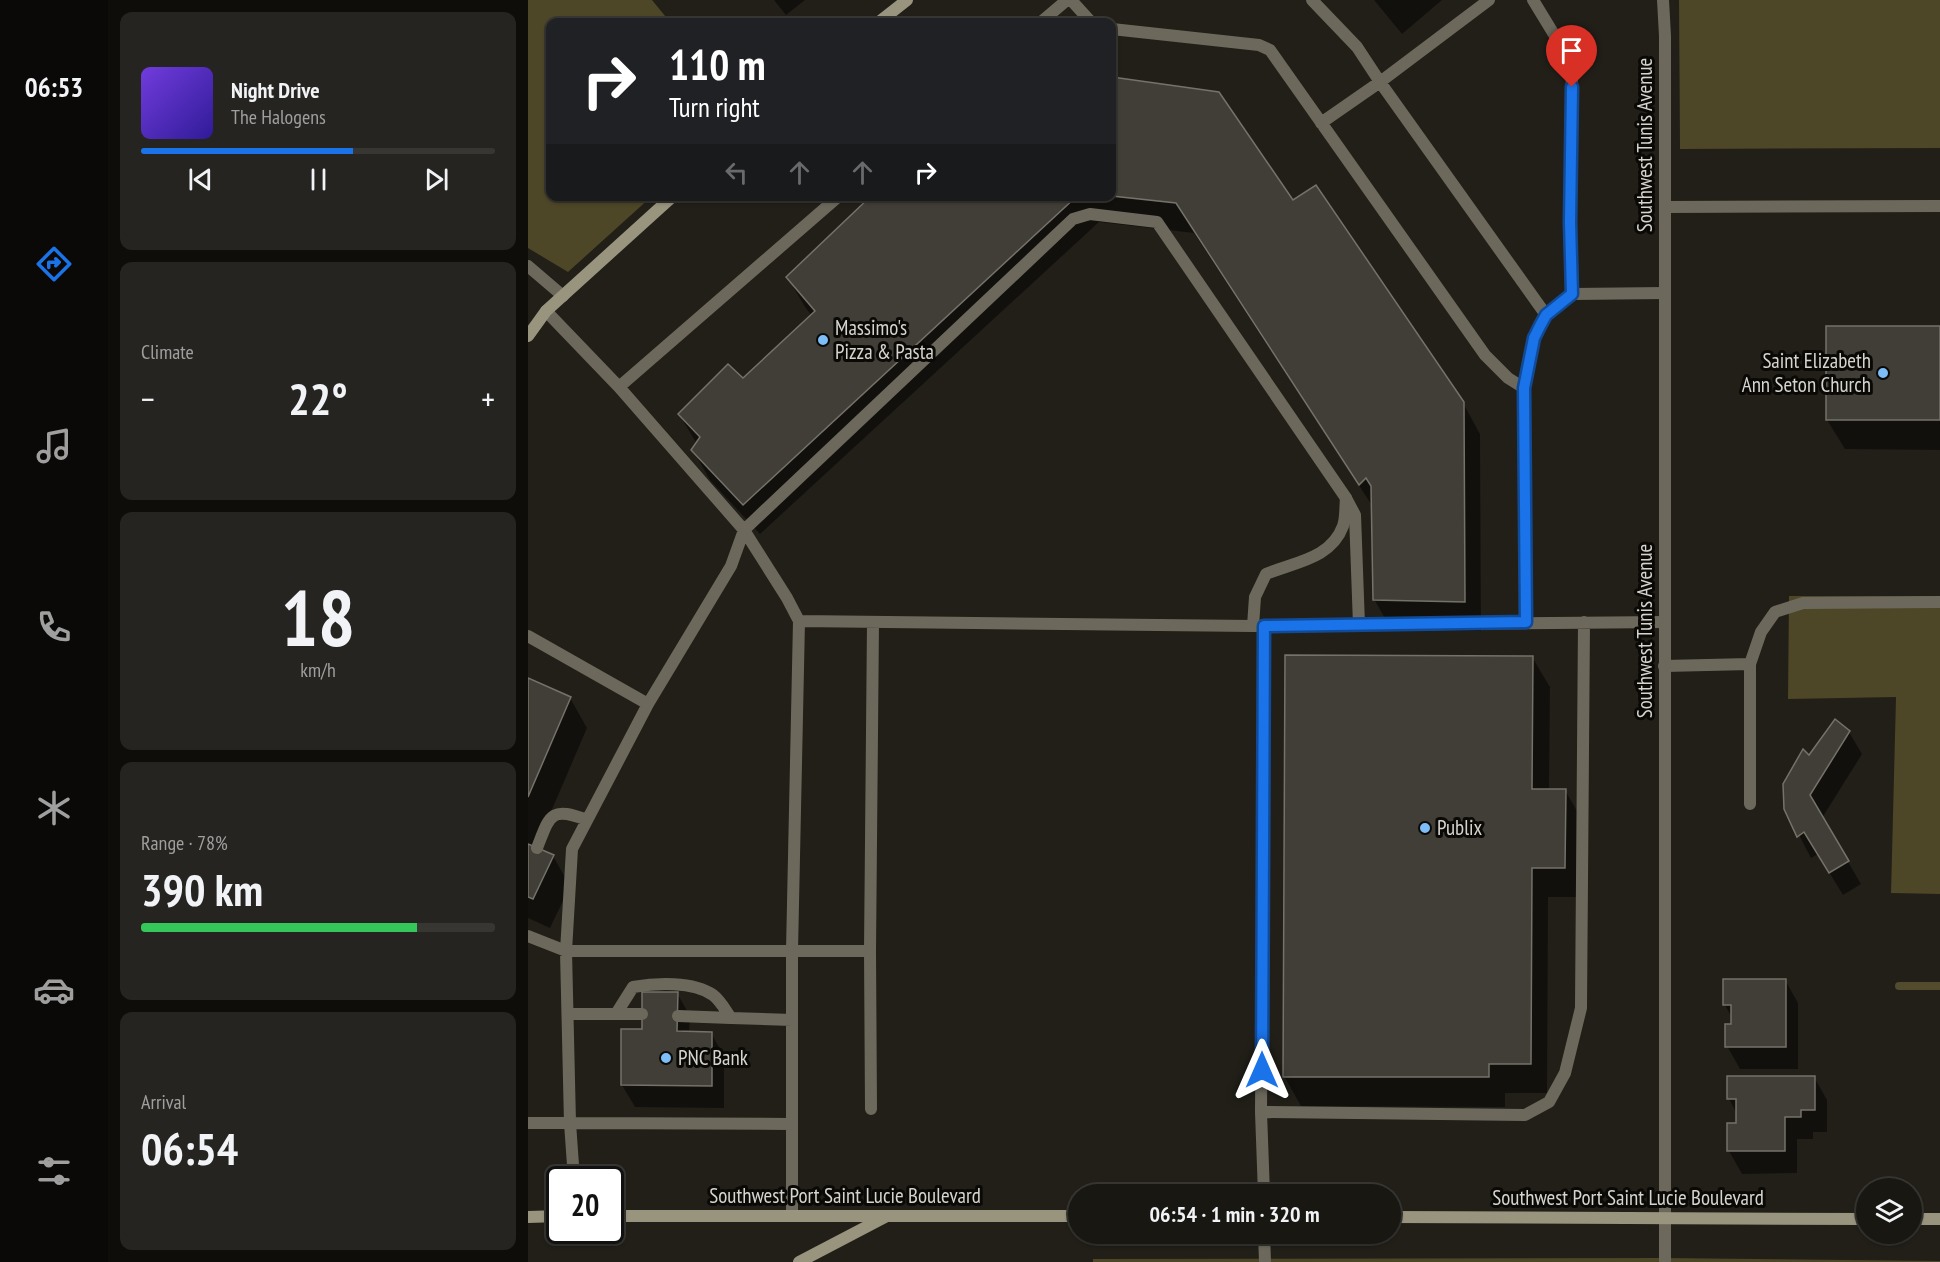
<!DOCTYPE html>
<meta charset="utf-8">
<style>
:root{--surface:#191712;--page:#262420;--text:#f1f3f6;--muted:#9f9f9f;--line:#373632;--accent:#1a73e8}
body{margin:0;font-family:"PT Sans Narrow",sans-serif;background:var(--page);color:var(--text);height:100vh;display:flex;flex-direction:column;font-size:22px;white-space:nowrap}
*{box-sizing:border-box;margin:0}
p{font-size:20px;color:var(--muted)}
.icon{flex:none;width:33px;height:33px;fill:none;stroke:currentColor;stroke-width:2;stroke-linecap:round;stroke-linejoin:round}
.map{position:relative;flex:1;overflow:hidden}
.drawer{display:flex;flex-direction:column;gap:12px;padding:12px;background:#0e0d0a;width:420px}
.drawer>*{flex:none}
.top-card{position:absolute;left:18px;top:18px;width:570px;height:183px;border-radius:12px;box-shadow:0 2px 4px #0004,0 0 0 2px var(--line);background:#202124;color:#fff;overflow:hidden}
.tools{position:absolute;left:1328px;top:1178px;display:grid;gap:12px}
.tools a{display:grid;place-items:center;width:66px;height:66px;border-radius:50%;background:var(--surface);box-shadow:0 2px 4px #0004,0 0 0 2px var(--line);font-size:30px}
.speed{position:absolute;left:18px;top:1166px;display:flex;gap:12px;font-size:30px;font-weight:700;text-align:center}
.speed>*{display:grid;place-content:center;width:78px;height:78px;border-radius:50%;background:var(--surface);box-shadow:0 2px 4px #0004,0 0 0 2px var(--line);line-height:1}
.speed .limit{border:3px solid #111;border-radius:9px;background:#fff;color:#111}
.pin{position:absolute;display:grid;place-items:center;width:51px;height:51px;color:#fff;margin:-62px -26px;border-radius:50% 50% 50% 0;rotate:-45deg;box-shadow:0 0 6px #0007}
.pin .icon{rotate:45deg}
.me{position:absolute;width:66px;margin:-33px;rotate:0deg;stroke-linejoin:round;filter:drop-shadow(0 0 4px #0008)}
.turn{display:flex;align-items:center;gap:21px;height:126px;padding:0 24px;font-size:27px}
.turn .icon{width:78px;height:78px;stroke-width:2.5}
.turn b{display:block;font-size:42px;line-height:51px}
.lanes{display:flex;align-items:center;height:57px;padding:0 24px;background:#0003;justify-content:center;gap:30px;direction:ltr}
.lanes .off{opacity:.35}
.big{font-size:45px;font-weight:700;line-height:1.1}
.drawer .tile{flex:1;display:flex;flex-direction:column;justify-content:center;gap:9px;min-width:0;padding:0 21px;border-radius:12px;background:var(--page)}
.drawer .dial{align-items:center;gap:0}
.dial b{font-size:78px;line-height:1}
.song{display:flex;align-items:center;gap:18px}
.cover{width:72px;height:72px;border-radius:9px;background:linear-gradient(135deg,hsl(260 70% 55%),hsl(250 70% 35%))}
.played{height:6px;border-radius:3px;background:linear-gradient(90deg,var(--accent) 60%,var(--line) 60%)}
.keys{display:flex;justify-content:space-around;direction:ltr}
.heat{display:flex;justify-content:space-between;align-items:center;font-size:33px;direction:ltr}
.charge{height:9px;border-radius:4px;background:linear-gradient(90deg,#34c759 78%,var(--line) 0)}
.trip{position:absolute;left:540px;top:1184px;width:333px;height:60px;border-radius:30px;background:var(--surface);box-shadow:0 2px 4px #0004,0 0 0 2px var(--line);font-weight:700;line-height:60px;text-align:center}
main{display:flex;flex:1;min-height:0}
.dock{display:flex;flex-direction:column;width:108px;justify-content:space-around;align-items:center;background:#0a0907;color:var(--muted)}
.dock .icon{width:42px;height:42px}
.dock .on{color:var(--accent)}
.dock b{font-size:27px;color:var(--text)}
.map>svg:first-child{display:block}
.forest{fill:#4d4627}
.shadow{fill:#0007}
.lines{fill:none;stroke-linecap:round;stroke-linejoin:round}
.stream{stroke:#524b2d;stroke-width:8}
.building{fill:#403e36;stroke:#747269;stroke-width:1.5}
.lane{stroke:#6c695c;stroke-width:12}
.street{stroke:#6c695c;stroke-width:12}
.secondary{stroke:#99947e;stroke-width:12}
.route-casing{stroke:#114b97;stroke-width:15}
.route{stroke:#1a73e8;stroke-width:10}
.poi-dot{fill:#7dbef9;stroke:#0a0906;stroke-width:2}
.labels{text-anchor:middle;stroke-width:6;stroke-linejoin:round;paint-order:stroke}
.street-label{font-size:21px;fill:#d5d4cf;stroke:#0a0906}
.poi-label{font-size:21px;fill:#d5d4cf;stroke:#0a0906;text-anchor:start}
</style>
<main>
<nav class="dock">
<b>06:53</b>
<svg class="icon on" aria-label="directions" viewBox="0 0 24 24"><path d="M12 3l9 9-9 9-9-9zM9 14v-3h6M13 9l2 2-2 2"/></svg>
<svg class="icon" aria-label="music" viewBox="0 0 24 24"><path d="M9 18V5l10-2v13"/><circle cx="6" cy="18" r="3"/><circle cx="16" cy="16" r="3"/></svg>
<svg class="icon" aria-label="phone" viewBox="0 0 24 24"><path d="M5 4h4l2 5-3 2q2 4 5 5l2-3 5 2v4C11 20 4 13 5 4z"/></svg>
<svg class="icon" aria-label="climate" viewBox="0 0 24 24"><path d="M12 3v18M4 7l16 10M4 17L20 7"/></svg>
<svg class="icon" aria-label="car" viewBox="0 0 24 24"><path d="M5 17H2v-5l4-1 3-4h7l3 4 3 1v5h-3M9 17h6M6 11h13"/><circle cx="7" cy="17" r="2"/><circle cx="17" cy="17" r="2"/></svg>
<svg class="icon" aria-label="filters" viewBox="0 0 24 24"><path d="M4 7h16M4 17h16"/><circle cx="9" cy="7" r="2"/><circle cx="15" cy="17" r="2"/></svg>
</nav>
<section class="drawer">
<div class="tile">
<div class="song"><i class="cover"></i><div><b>Night Drive</b><p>The Halogens</p></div></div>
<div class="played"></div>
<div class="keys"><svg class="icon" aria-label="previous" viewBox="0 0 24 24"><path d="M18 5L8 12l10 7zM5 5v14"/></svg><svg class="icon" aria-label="pause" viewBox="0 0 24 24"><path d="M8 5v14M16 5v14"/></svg><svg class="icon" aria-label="next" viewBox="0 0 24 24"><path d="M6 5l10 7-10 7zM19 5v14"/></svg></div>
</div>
<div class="tile"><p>Climate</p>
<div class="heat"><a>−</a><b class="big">22°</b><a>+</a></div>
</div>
<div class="tile dial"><b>18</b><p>km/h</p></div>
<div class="tile"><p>Range · 78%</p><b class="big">390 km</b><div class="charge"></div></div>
<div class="tile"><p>Arrival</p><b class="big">06:54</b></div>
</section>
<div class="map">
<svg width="1412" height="1262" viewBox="0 0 1412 1262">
<rect width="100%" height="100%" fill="#211f18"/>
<!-- forest -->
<path class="forest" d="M0 0H124L142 22H22V196L123 197 40 272 0 248Z
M1151 0H1412V148L1152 149Z
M1261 596H1412V894L1363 893 1368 697 1260 699Z
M1136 1258 1412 1261V1262H565V1259Z"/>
<!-- shadow -->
<path class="shadow" d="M246 0H277L258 15Z
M846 0H914L874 34Z
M584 78 691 93 765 202 935 403 952 434 953 631 863 629 846 599 845 507 666 233 571 222 232 534 182 480 165 450 169 444 151 414 215 380 284 316 277 307 260 278 412 196H584Z
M1412 328V450L1317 449 1299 420Z
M1004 657 1022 687 1021 790H1037L1054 820 1053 897H1020L1019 1093H977V1107L773 1106 756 1076Z
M0 679 42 698 59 728 7 849 25 856 42 886 22 928 0 918Z
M1321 732 1334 754 1294 818 1333 884 1315 895 1290 854 1283 858 1257 808 1282 757Z
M1197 980H1257L1270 1003V1069H1212L1199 1046 1204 1026V1018L1197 1005Z
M149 993 162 1016 161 1033H183L196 1056V1108L107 1107 94 1085 115 1031Z
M1286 1077 1299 1100V1132H1285V1139H1269V1173L1214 1174 1201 1151 1200 1124H1209V1114L1201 1099Z"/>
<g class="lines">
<!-- stream -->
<path class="stream" d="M1371 986H1412"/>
</g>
<!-- building -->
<path class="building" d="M584 77 691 92 765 200 788 185 936 402 937 602 845 600 843 486 838 478 831 485 648 203 584 196Z
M343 196H549L215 505 163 450 172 437 150 414 200 364 215 378 287 311 258 277Z
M1298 326H1412V420H1298Z
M757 655 1005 656 1004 789H1038L1037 868H1004L1003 1064H961V1077H755Z
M0 678 43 697 0 797Z
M1307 719 1322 731 1282 795 1321 861 1301 873 1276 832 1269 837 1256 809 1255 784 1275 749 1281 755Z
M0 844 26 855 5 899 0 897Z
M1195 979H1258V1047H1197V1024H1203V1005H1195Z
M114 992H150L149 1031 184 1032V1086L93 1085V1029H114Z
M1199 1076H1287V1110H1273V1117H1257V1151H1199V1123H1208V1099H1199Z"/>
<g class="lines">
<!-- lane -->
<path class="lane" d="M543 0 563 22
M784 0 829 47 852 82 1018 315
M1005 0 1044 64 1042 222 1044 294
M513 22 539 0
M584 29 731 45 742 50 957 355 980 378 996 388
M793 123 852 82 961 0
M1137 207 1412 206
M0 266 35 296
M18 311 91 387 216 530 259 598 271 621 264 951V1215
M91 387 311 196
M271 621 725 626 1137 622
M998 622 996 388 1006 338 1018 315 1044 294 1137 293
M0 636 120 704
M1222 664 1233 632 1247 612 1275 603 1412 602
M1136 666 1222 664V804
M9 848C22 815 22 806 59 820
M0 936 38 951H342
M40 1014H88L105 987C128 983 165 981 185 995 192 1000 198 1011 203 1018L264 1020
M88 1014H114
M150 1016 203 1018
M343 1109 342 951 345 622
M733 1112 997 1115 1021 1102 1037 1073 1053 1008 1056 622
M0 1123H42L46 1179
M264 1124 42 1123 38 951 44 849 120 704 203 566 216 530 545 219 562 214 629 222 818 498 827 515 831 625
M736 1194 733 1112 736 626
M736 1233 737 1262"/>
<!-- street -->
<path class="street" d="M1135 0 1137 36V1262
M725 626 727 597 738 574C766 562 803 559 815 526 818 518 817 507 818 498"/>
<!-- secondary -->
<path class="secondary" d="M351 22 379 0
M0 336 18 311 145 196
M82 1216H550
M0 1217 32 1216
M862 1217 1338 1219
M1383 1219H1412
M271 1262 359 1216"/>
</g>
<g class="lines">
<!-- route casing -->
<g class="route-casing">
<path id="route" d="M734 1070 736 626 998 622 996 388 1006 338 1012 326 1018 315 1044 294 1042 222 1044 87"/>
</g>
<!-- route -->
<use href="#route" class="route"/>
</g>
<!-- markers -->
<g class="poi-dot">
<circle cx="295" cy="340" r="6"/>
<circle cx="1355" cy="373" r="6"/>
<circle cx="897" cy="828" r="6"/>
<circle cx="138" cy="1058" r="6"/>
</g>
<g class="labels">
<!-- street labels -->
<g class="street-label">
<text transform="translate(1117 145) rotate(-90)" y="7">Southwest Tunis Avenue</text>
<text transform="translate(1117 631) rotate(-90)" y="7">Southwest Tunis Avenue</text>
<text x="317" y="1203">Southwest Port Saint Lucie Boulevard</text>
<text x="1100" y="1205">Southwest Port Saint Lucie Boulevard</text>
</g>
<!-- poi labels -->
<g class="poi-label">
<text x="307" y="335">Massimo's<tspan x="307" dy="24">Pizza &amp; Pasta</tspan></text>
<text x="1343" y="368" text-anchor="end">Saint Elizabeth<tspan x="1343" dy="24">Ann Seton Church</tspan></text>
<text x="909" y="835">Publix</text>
<text x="150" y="1065">PNC Bank</text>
</g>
</g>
</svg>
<div class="tools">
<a><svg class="icon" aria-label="layers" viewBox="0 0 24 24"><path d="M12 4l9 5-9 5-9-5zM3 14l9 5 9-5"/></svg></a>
</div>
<div class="speed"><div class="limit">20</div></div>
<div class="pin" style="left:1044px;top:87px;background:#d93025"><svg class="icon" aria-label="arrive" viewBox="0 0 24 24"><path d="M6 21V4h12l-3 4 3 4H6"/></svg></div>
<svg class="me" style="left:734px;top:1070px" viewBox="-20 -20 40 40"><path d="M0-17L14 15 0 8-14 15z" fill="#1a73e8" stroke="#fff" stroke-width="4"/></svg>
<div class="trip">06:54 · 1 min · 320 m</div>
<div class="top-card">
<div class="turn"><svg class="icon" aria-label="right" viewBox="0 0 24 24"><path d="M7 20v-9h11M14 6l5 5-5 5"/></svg><div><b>110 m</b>Turn right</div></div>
<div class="lanes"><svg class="icon off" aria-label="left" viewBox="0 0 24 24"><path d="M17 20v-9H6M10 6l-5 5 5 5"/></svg><svg class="icon off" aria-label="ahead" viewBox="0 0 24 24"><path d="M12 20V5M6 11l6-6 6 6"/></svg><svg class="icon off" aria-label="ahead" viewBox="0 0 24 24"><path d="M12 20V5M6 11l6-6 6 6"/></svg><svg class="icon" aria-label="right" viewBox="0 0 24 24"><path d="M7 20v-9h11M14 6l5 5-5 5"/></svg></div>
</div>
</div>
</main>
